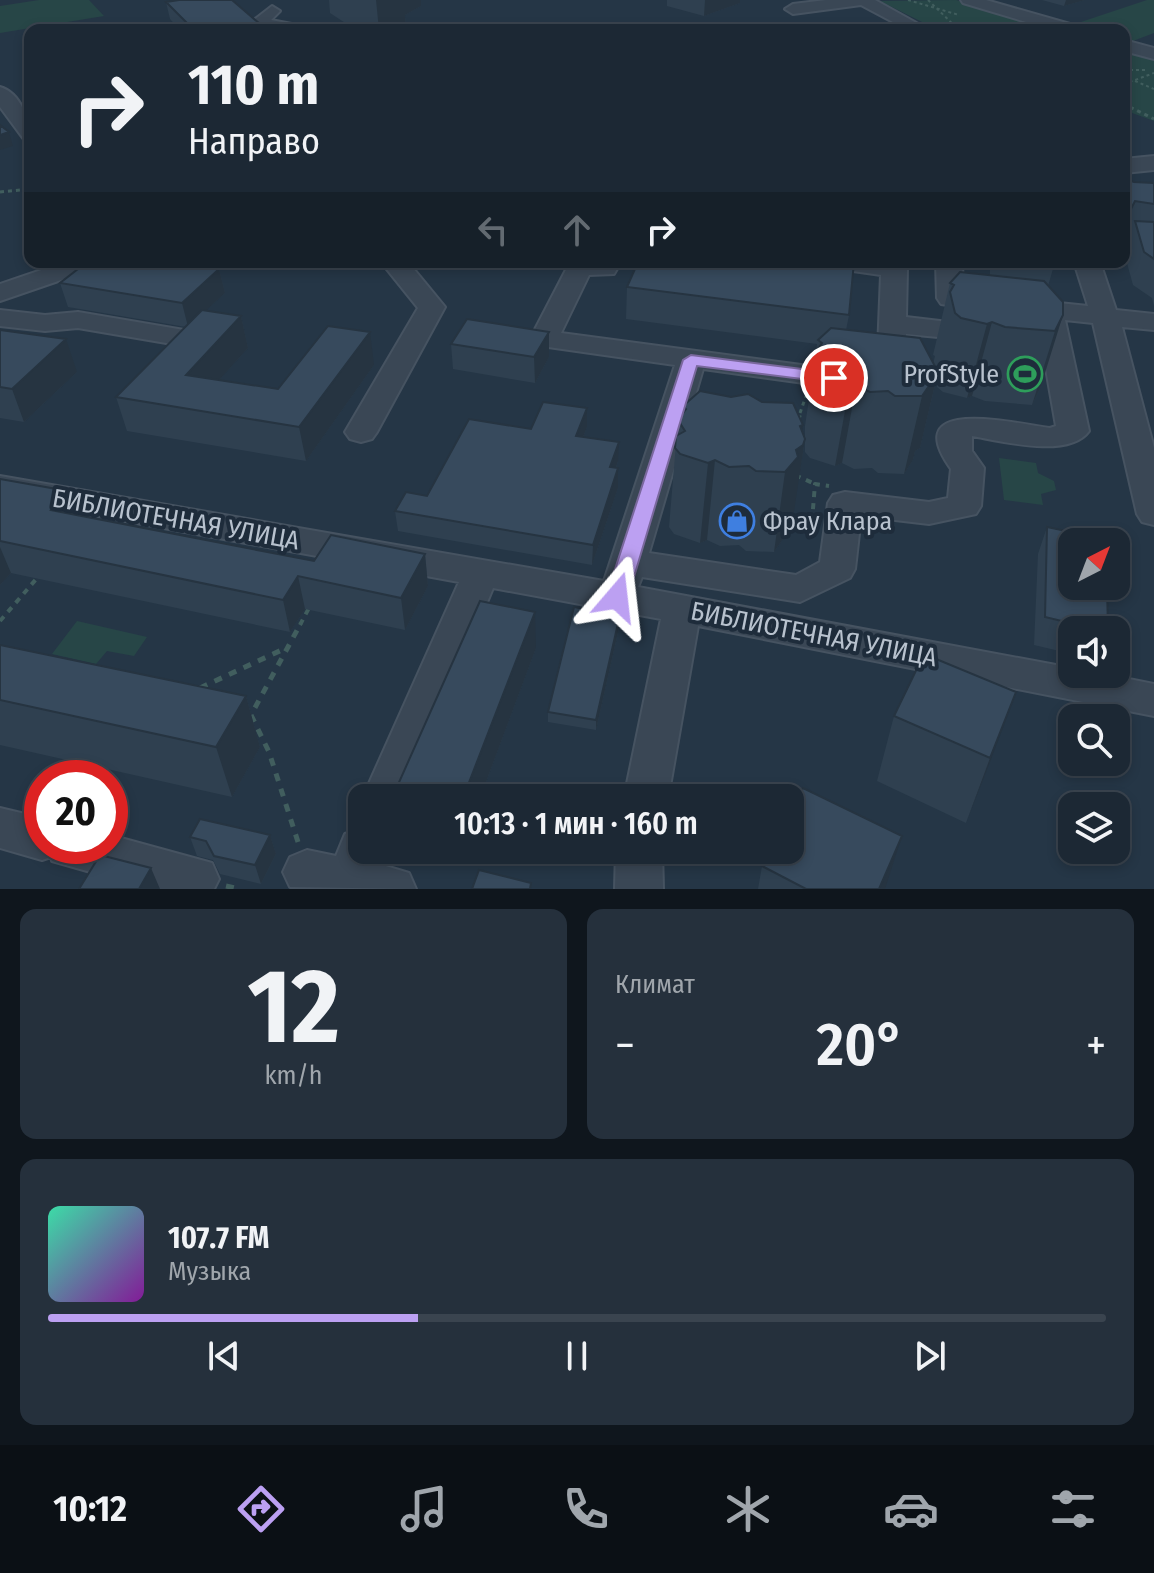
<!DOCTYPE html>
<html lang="ru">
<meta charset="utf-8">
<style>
:root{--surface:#1c2834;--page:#25303c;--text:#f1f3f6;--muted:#a0a6ac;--line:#3a444f;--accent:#bca0f2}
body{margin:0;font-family:"Fira Sans Condensed",sans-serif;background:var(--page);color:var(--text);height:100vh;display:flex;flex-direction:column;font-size:30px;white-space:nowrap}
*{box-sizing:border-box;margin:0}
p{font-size:26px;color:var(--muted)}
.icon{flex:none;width:44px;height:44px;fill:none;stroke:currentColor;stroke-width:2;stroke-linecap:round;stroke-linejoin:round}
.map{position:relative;height:889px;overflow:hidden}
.drawer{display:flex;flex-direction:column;gap:20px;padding:20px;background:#0f161d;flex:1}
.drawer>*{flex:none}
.top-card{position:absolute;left:24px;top:24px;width:1106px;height:244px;border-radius:16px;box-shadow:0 4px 12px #0003,0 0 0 2px var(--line);background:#1c2834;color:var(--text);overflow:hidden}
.needle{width:52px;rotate:42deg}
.controls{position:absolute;left:1058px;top:528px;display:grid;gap:16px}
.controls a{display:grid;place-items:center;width:72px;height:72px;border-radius:16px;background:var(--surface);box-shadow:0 4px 12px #0003,0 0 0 2px var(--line);font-size:40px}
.speed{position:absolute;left:24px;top:760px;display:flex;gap:16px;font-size:40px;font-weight:700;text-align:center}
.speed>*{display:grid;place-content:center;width:104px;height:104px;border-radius:50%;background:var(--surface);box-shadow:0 4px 12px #0003,0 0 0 2px var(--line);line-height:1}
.speed .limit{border:12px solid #d22;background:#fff;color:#111}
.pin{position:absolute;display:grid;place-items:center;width:68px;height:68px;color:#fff;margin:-34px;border:4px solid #fff;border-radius:50%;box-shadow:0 2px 8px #0007}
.me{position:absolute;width:88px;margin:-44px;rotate:17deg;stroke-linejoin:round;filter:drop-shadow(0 0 6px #0008)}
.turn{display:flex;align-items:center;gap:28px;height:168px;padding:0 32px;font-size:36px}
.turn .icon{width:104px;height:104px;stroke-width:2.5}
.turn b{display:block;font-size:56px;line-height:68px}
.lanes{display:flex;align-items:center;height:76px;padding:0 32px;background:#0003;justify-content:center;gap:40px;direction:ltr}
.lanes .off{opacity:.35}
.big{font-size:60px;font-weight:600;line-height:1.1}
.drawer .widget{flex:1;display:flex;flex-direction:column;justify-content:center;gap:12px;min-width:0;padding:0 28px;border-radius:16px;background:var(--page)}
.drawer .dial{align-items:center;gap:0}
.dial b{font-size:104px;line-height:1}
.song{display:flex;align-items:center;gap:24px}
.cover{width:96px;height:96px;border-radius:12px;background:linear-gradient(135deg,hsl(160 70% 55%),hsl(290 70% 35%))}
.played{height:8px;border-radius:4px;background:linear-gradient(90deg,var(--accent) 35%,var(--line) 35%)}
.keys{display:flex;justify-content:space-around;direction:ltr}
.heat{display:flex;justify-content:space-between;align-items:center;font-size:44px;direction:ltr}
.drawer .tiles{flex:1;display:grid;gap:20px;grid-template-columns:1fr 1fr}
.widget:last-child{grid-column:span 2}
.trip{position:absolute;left:348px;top:784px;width:456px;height:80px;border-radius:16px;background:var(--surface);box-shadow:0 4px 12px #0003,0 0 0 2px var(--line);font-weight:600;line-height:80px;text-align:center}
.menu{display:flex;height:128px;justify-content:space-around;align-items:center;background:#0b1015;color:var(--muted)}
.menu .icon{width:56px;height:56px}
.menu .active{color:var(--accent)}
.menu b{font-size:36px;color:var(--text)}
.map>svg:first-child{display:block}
.green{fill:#274647}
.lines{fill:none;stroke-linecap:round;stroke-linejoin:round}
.minor-casing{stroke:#465361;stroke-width:4}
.path-far3{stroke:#415e5e;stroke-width:2;stroke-dasharray:3 3;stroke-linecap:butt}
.path-far2{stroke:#415e5e;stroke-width:3;stroke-dasharray:4 4;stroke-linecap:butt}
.path-far1{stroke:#415e5e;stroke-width:4;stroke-dasharray:6 6;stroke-linecap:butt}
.path{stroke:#415e5e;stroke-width:5;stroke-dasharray:8 8;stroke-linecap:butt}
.minor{fill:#3a4755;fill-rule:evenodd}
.wall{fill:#2f4050}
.shaded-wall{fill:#263441}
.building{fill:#374a5d;stroke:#263441;stroke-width:2}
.route{fill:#bca0f2;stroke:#7a689d;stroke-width:2}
.labels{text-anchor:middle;stroke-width:8;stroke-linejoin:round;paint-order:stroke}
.poi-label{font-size:26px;fill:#b8c2ce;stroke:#1e2c3b;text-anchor:end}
.street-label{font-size:26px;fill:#b8c2ce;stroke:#1e2c3b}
</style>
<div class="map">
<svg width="1154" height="889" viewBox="0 0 1154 889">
<rect width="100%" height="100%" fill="#253646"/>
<!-- green -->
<path class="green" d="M39 0H89L104 16 0 33V6Z
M956 0 1056 30H938L880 1Z
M1147 0H1154V33L1133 41 1124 38V30H1096L1075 24Z
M1124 51 1154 60V121L1124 110Z
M999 458 1036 463 1038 473 1054 481 1056 490 1041 494 1043 505 1004 500Z
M77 621 147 637 134 656 107 651 96 664 52 654Z"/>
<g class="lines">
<!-- minor casing -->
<g class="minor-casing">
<path id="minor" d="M826 0H875L929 30H908L861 5 793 14 785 9 793 4Z
M961 0H986L1077 26 1079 30H1053L963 3Z
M272 6 280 11 271 20 302 26 304 30 252 27 250 23Z
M1124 40 1154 48V59L1124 51Z
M0 87C21 93 30 121 30 140L23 138 0 107Z
M1154 156V170L1124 173V159Z
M1124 235 1154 238V252L1124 249Z
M65 262H103L99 267 0 301V284Z
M381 262H408L445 307 377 432 372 439 361 442 350 439 345 432 418 308Z
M570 262H621L614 274 589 275 561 333 877 375 881 275 825 267 821 262 903 264 907 269 906 317 991 327 995 333 991 339 981 341 906 334V386L902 392 891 395 703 369 649 553 796 575 820 562 828 503 833 495 845 492 929 502 948 498 951 469C897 394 1017 424 1050 428L1056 426 1037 317 1020 314 1016 308 1020 302 1030 300 1088 306 1074 262H1100L1116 310 1154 314V330L1122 327 1154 448V525L1142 522 1137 514 1093 323 1065 320 1089 431C1069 459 1001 441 972 436V451L984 468 981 506 976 514 929 524 861 516 855 569 850 578 800 602 642 577 638 587 1072 668V674H1104L1154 684V716L698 626 668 798H624L661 619 493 588 406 798 362 799 459 582 0 498V476L604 581 675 365 534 345 530 339Z
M936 262H962L963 292 989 296 993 302 989 308 980 310 941 304 937 298Z
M0 310 45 315 78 312 184 330 194 332 198 338 194 344 184 346 78 328 45 331 0 326Z
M0 808 42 818V846H110V835L212 863 219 879 214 889H150L52 861 51 857 42 860 0 848Z
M362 828V850H385L379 864 409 873 416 889 290 887 283 872 290 857 307 850 336 856 345 834Z
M616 850H662L663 889H615Z"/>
</g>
<!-- path-far3 -->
<path class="path-far3" d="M908 0 959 15
M928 0 959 30
M1124 70H1146
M1135 81 1154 89
M1124 84 1154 73
M1124 104 1134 109"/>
<!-- path-far2 -->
<path class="path-far2" d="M1130 107 1154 119
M0 192 30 189
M800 413 806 396"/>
<!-- path-far1 -->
<path class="path-far1" d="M798 421 801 411
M795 475 815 484
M812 521 815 484 829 486
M0 621 38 577
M300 625 310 606"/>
<!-- path -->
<path class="path" d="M200 688 286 648
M298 842 269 752 251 715 301 623
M226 886 239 889"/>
<!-- minor -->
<use href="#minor" class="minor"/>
</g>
<!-- wall -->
<path class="wall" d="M329 0H421V6L405 15 406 30H356L330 13Z
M667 0H740V3L704 16 667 6Z
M1042 0H1085L1064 6Z
M166 2 267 30H180L170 19Z
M1124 178 1134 182 1154 183V306L1152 298 1133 285 1124 252 1131 233H1124Z
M984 262H1055L1048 286 1063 302 1040 389 1032 405 985 401 972 396 967 398 943 392 937 387 936 381 920 448 915 451 913 460 904 474 878 473 872 468 854 469 842 463 835 466 810 458 805 452V440L791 524 787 527 785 536 774 552 746 551 739 545 720 546 707 540 700 543 674 534 669 527 678 420 682 415 683 406 802 431 805 438V426L817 344 626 319 627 287 849 315 846 330 933 364 935 356 933 355 950 283 990 275V269L985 268Z
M219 269 225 293 205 311 241 316 248 348 219 380 278 389 374 365 306 461 127 431 116 397 186 327 68 307 60 283Z
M0 330 77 372 24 422 0 418Z
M451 344 549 357 535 383 453 369Z
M587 408V427L583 437 618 461 616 468H618V488L592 565 398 531 395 511 427 496 531 429Z
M0 479 68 491 76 515 314 561 425 554 428 586 405 630 305 609 290 632 11 573 0 585Z
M1047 527 1108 630H1072V654L1034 645 1038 554Z
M619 619V628L596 730 548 722V712Z
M0 645 246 696 260 747 232 797 0 745Z
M536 648 480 798H398L396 789Z
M1016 692 966 823 877 781 894 716Z
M270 835 276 854 261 884 220 874 213 860 197 856 190 837Z
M762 866 885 889H758Z"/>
<!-- shaded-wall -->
<path class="shaded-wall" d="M376 0H421V6L405 15 406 30H379Z
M705 0H740V3L704 16Z
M1066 0H1085L1064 6Z
M9 132 13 146 0 150V135Z
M219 269 225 293 188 327 182 303Z
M1063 315 1040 389 1032 405 1055 331Z
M241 316 248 348 194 408 186 375Z
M992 322 972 396 967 398 987 324Z
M370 332 374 365 306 461 299 427Z
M549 332V357L535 383 534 357Z
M66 339 77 372 24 422 12 389Z
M938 372 920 448 915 451 913 460 904 474 922 396 928 378Z
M856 386 842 463 835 466 849 389Z
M587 408V427L576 455V436Z
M803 425 800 447 805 439 793 518 791 524 787 527 785 536 774 552 785 472 800 426Z
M619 442 618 461 610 486V467Z
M715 460 707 540 700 543 708 463Z
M618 468V488L592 565 593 545Z
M68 491 79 523 51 510Z
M0 547 11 573 0 585Z
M425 554 428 586 405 630 401 598Z
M298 576 305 609 290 632 283 600Z
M535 612 536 648 480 798H463Z
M619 619V628L596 730V720Z
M1016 692 992 757 966 823 990 758Z
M246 696 260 747 232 797 216 747Z
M270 835 276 854 261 884 255 865Z
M902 836 885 889H879Z
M151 868 160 889H139Z"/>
<!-- building -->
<path class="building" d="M179 0H232L267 30H194L166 2Z
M831 26 845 30H823Z
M0 125 9 132 0 135Z
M1124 178 1134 182 1154 183V204L1135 201 1131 209 1124 184Z
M1135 221 1154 222V259L1144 252Z
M87 262H175L219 269 182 303 60 283Z
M638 262H854L849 315 627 287Z
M960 272 1044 281 1063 302V315L1055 331 1005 327 992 322 987 324 961 318 955 313 950 292 954 285 950 283Z
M202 310 241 316 186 375 278 389 328 326 370 332 299 427 116 397Z
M467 319 549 332 534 357 451 344Z
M831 328 920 338 938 372 928 378 931 383 922 396H895L888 391 870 392 856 386 849 389 823 381 817 376V351L822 343 818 340Z
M0 330 66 339 12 389 0 387Z
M700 391 731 397 748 394 762 402 793 403 803 425 800 426 805 439 803 445 796 450 798 457 785 472 756 471 749 466 729 467 715 460 708 463 680 454 675 448 676 436 685 431 678 420 686 409 683 406Z
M543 402 587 408 576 436 619 442 610 467 618 468 593 545 395 511 406 492 427 496 469 419 531 429Z
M0 479 68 491 51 510 314 561 331 535 425 554 401 598 298 576 283 600 0 541Z
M1047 527 1105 539 1106 542H1072V586H1107L1108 630H1099L1045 617Z
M480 601 535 612 463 798H433L396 789Z
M574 607 612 614 619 619 596 720 548 712Z
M0 645 246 696 216 747 0 700Z
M924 654 1016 692 990 758 894 716Z
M803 788 902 836 879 889H806L762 866 771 850H790V813Z
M200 819 270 835 255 865 214 856 206 841 190 837Z
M100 855 151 868 139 889H79Z
M479 870 531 883 530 889H472Z"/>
<!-- route -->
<path class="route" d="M691 355 834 373 843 378 834 383 697 366 628 597 625 603H609L606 597 683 360Z"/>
<!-- icons -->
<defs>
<g id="stadium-ring" transform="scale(1.8)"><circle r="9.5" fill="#1e2c3b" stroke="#2e9e5b" stroke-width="1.5"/><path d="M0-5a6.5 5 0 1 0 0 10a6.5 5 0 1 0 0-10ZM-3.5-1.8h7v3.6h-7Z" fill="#2e9e5b"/></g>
<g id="shop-ring" transform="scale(1.8)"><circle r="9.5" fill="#1e2c3b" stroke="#3f7fe0" stroke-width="1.5"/><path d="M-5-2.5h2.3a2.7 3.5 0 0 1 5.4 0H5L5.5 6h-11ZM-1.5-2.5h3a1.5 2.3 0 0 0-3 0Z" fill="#3f7fe0"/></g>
</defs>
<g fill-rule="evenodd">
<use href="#stadium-ring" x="1025" y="374"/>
<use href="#shop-ring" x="737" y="521"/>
</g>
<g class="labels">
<!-- poi labels -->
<g class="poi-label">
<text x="999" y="383">ProfStyle</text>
<text x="763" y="530" text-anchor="start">Фрау Клара</text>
</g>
<!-- street labels -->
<g class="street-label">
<text transform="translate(176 519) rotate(10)" y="9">БИБЛИОТЕЧНАЯ УЛИЦА</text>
<text transform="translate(814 634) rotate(11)" y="9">БИБЛИОТЕЧНАЯ УЛИЦА</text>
</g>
</g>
</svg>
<div class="controls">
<a><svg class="needle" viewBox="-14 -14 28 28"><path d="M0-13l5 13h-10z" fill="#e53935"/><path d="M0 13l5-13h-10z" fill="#a0a6ac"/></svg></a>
<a><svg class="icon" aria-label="sound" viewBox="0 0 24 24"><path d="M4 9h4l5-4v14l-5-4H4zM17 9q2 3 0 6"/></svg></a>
<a><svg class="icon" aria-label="search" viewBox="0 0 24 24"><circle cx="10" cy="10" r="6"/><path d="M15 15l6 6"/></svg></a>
<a><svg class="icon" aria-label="layers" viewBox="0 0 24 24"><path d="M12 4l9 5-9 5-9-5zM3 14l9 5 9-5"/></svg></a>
</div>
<div class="speed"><div class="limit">20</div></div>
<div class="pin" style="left:834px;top:378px;background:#d93025"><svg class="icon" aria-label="arrive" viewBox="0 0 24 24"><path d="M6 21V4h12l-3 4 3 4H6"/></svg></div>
<svg class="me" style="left:617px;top:597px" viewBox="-20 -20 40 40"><path d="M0-17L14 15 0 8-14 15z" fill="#bca0f2" stroke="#fff" stroke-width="4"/></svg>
<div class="trip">10:13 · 1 мин · 160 m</div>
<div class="top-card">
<div class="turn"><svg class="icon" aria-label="right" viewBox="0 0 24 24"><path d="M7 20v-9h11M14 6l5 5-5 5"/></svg><div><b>110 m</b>Направо</div></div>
<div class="lanes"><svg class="icon off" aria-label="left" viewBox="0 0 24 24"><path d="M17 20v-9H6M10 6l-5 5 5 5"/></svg><svg class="icon off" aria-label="ahead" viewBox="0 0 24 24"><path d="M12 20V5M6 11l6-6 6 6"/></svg><svg class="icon" aria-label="right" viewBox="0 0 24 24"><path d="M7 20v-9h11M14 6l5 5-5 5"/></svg></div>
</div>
</div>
<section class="drawer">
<div class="tiles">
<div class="widget dial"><b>12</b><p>km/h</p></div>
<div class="widget"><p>Климат</p>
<div class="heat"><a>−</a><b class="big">20°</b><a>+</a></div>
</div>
<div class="widget">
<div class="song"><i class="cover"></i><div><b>107.7 FM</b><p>Музыка</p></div></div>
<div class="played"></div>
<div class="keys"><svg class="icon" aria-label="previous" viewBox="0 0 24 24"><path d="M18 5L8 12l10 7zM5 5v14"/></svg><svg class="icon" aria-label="pause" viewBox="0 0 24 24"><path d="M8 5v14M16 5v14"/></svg><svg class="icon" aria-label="next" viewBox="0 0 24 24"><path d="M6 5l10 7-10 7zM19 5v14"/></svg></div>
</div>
</div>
</section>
<nav class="menu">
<b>10:12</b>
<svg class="icon active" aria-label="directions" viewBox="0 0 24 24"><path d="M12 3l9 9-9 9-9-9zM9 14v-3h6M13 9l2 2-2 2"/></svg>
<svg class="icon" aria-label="music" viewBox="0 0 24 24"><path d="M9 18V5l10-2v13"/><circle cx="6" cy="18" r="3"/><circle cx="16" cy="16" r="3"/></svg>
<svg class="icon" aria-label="phone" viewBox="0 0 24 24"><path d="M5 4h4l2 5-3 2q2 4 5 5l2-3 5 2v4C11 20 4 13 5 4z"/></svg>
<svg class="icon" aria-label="climate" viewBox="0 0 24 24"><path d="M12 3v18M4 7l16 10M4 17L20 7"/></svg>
<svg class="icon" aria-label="car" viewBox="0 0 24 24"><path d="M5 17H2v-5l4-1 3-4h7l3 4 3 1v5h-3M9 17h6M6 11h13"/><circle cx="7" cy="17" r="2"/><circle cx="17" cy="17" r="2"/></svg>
<svg class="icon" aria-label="filters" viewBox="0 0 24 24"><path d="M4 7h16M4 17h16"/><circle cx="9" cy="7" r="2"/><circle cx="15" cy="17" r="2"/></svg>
</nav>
